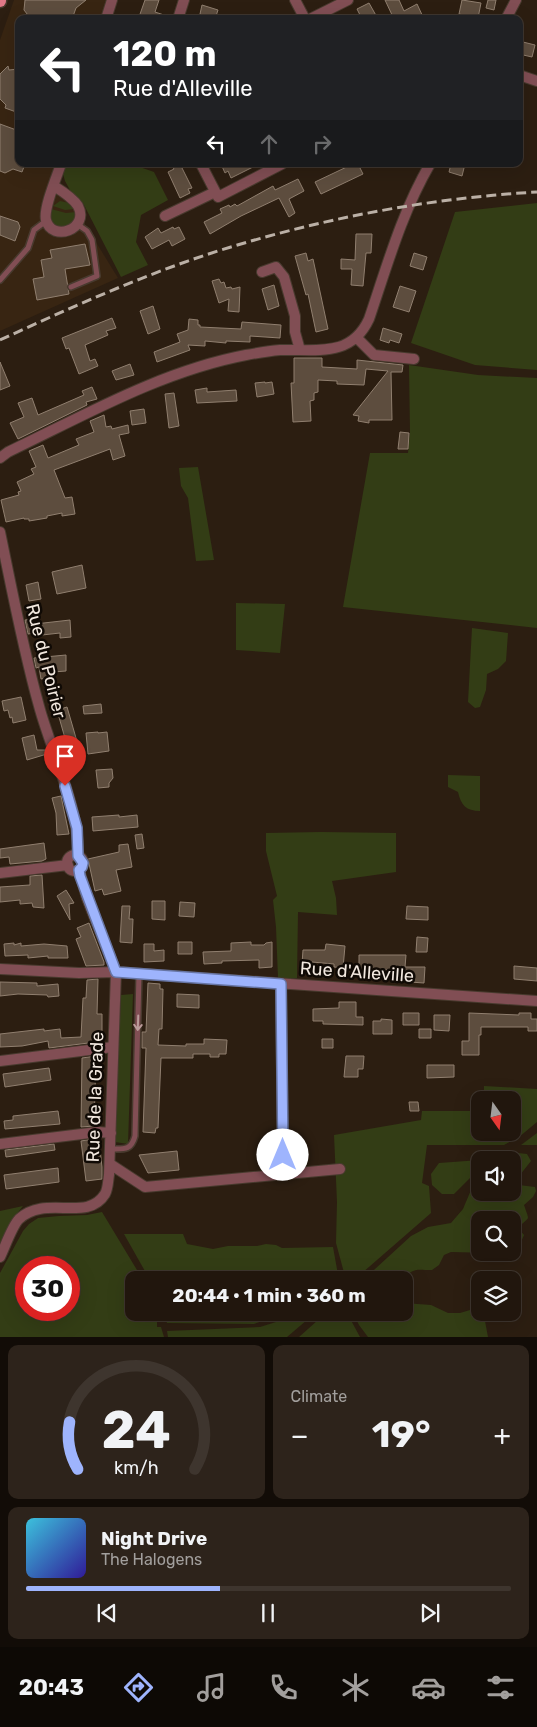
<!DOCTYPE html>
<meta charset="utf-8">
<style>
:root{--surface:#21160d;--page:#2d231b;--text:#f1f3f6;--muted:#a29f9d;--line:#3e352e;--accent:#9eb4fd}
body{margin:0;font-family:Rubik,sans-serif;background:var(--page);color:var(--text);height:100vh;display:flex;flex-direction:column;font-size:19px;white-space:nowrap}
*{box-sizing:border-box;margin:0}
p{font-size:16px;color:var(--muted)}
.icon{flex:none;width:28px;height:28px;fill:none;stroke:currentColor;stroke-width:2;stroke-linecap:round;stroke-linejoin:round}
.map{position:relative;height:1337px;overflow:hidden}
.details{display:flex;flex-direction:column;gap:8px;padding:8px;background:#120c07;flex:1}
.details>*{flex:none}
.banner{position:absolute;left:15px;top:15px;width:508px;height:152px;border-radius:10px;box-shadow:0 5px 20px #0002,0 0 0 1px var(--line);background:#202124;color:#fff;overflow:hidden}
.needle{width:32px;rotate:166deg}
.buttons{position:absolute;left:471px;top:1091px;display:grid;gap:10px}
.buttons a{display:grid;place-items:center;width:50px;height:50px;border-radius:10px;background:var(--surface);box-shadow:0 5px 20px #0002,0 0 0 1px var(--line);font-size:25px}
.speed{position:absolute;left:15px;top:1256px;display:flex;gap:10px;font-size:25px;font-weight:700;text-align:center}
.speed>*{display:grid;place-content:center;width:65px;height:65px;border-radius:50%;background:var(--surface);box-shadow:0 5px 20px #0002,0 0 0 1px var(--line);line-height:1}
.speed .limit{border:8px solid #d22;background:#fff;color:#111}
.pin{position:absolute;display:grid;place-items:center;width:42px;height:42px;color:#fff;margin:-51px -21px;border-radius:50% 50% 50% 0;rotate:-45deg;box-shadow:0 0 5px #0007}
.pin .icon{rotate:45deg}
.me{position:absolute;width:55px;margin:-28px;rotate:0deg;stroke-linejoin:round;filter:drop-shadow(0 0 4px #0008)}
.turn{display:flex;align-items:center;gap:18px;height:105px;padding:0 15px;font-size:22px}
.turn .icon{width:65px;height:65px;stroke-width:2.5}
.turn b{display:block;font-size:35px;line-height:42px}
.lanes{display:flex;align-items:center;height:48px;padding:0 15px;background:#0003;justify-content:center;gap:25px;direction:ltr}
.lanes .off{opacity:.35}
.big{font-size:38px;font-weight:700;line-height:1.1}
.details .widget{flex:1;display:flex;flex-direction:column;justify-content:center;gap:8px;min-width:0;padding:0 18px;border-radius:10px;background:var(--page)}
.details .dial{align-items:center;gap:0}
.dial svg{height:130px;overflow:visible;fill:none;stroke:var(--line);stroke-width:7;stroke-linecap:round;text-anchor:middle}
.dial text{fill:var(--text);stroke:none}
.song{display:flex;align-items:center;gap:15px}
.cover{width:60px;height:60px;border-radius:8px;background:linear-gradient(135deg,hsl(190 70% 55%),hsl(250 70% 35%))}
.played{height:5px;border-radius:2px;background:linear-gradient(90deg,var(--accent) 40%,var(--line) 40%)}
.keys{display:flex;justify-content:space-around;direction:ltr}
.heat{display:flex;justify-content:space-between;align-items:center;font-size:28px;direction:ltr}
.details .tiles{flex:1;display:grid;gap:8px;grid-template-columns:1fr 1fr}
.widget:last-child{grid-column:span 2}
.trip{position:absolute;left:125px;top:1271px;width:288px;height:50px;border-radius:10px;background:var(--surface);box-shadow:0 5px 20px #0002,0 0 0 1px var(--line);font-weight:700;line-height:50px;text-align:center}
.tab-bar{display:flex;height:80px;justify-content:space-around;align-items:center;background:#0d0905;color:var(--muted)}
.tab-bar .icon{width:35px;height:35px}
.tab-bar .current{color:var(--accent)}
.tab-bar b{font-size:22px;color:var(--text)}
.map>svg:first-child{display:block}
.built{fill:#382512}
.green{fill:#333d15;fill-rule:evenodd}
.building{fill:#5d4d3e;stroke:#907f6f}
.lines{fill:none;stroke-linecap:round;stroke-linejoin:round}
.lane-casing{stroke:#483a2e;stroke-width:8}
.street-casing{stroke:#483a2e;stroke-width:12}
.primary-casing{stroke:#483a2e;stroke-width:15}
.lane{stroke:#814e54;stroke-width:5}
.street{stroke:#814e54;stroke-width:10}
.primary{stroke:#e07887;stroke-width:12}
.rail{stroke:#bbb0a6;stroke-width:3;stroke-dasharray:10 5;stroke-linecap:butt}
.oneway{stroke:#ba9b9a}
.route-casing{stroke:#6775a4;stroke-width:12}
.route{stroke:#9eb4fd;stroke-width:9}
.labels{text-anchor:middle;stroke-width:5;stroke-linejoin:round;paint-order:stroke}
.street-label{font-size:18px;fill:#f2e8df;stroke:#100a05}
</style>
<div class="map">
<svg width="537" height="1337" viewBox="0 0 537 1337">
<rect width="100%" height="100%" fill="#2c1e11"/>
<!-- built -->
<path class="built" d="M14 0H117L111 19H19V164H64L59 182 118 278 0 331V40Z"/>
<!-- green -->
<path class="green" d="M66 164H131L154 172 168 200 141 215 136 242 148 265 121 277 83 203 71 192 65 181 63 174Z
M60 201 69 203 74 209 65 210 53 206Z
M537 203V370L475 365 411 343 455 212Z
M51 209 66 213 76 212C76 232 46 233 51 209Z
M409 365 478 375 537 378V628L343 607 370 453H408L410 432Z
M198 467 214 560 196 561 188 498 181 486 179 468Z
M236 603 285 604 280 653 236 650Z
M472 628 508 633 506 661 498 669 487 674 486 690 480 707 475 708 468 702Z
M448 775 480 776V811C466 811 461 805 458 792L448 787Z
M321 832 396 833V872L332 881 336 898 337 915 298 912 297 978H278L276 927 273 900 277 896 266 851V833Z
M133 994 128 1144 115 1142 121 995Z
M484 1086 537 1089V1122L519 1137 504 1145H427L422 1183 429 1186 431 1213 354 1280H346L336 1243 337 1202 334 1135 421 1120 422 1111H480V1132H512V1100H484Z
M537 1133V1145H521Z
M518 1153 527 1154 531 1161 516 1180 519 1185 535 1187 536 1191 533 1197 524 1205C530 1223 530 1215 518 1228L524 1235 521 1242 513 1251 512 1220H480V1252L500 1253H494L451 1252 444 1255 439 1265 432 1270C416 1270 414 1267 402 1280H363L411 1236 428 1227 451 1223 463 1209 471 1190 480 1181V1192H512V1160H504Z
M480 1160V1168L454 1194H442L432 1185 431 1174 439 1163Z
M23 1206 12 1220 0 1243V1211Z
M102 1212 143 1280H134V1312L157 1313V1327H161L164 1337H0V1273L23 1231 29 1224 38 1218 59 1216 87 1215ZM26 1268H69V1310H26Z
M124 1234H183L187 1244 213 1249 228 1246H257L266 1244 276 1245 282 1248 333 1247 339 1280H150Z
M404 1303 431 1305 448 1313H460L480 1307V1312L490 1313 491 1315 485 1321 488 1337H368L359 1325 353 1313 404 1312Z
M327 1312 347 1313 360 1337H299Z
M164 1313V1312L283 1313 254 1324 167 1323Z
M305 1313 314 1314 287 1337H168L167 1331 260 1327Z"/>
<!-- building -->
<path class="building" d="M25 0H86L76 8 72 19H31L24 10Z
M145 0H159L155 12 170 17V19H145L139 17Z
M385 0H399L404 11 417 4 424 19H389L393 17Z
M462 0 481 3 478 18 459 14Z
M488 0H496L494 10 486 8Z
M369 3 378 19H362L357 9Z
M202 5 218 10 215 19H201L202 15 200 14Z
M519 41 535 45 532 57 519 54Z
M8 66 9 70 19 69V113L5 108 6 105 0 99V74Z
M0 124 19 131V164H25L22 172 13 169 5 173 0 171Z
M171 164H180L192 188 188 189 190 193 180 198 168 172 174 169Z
M221 164H259L231 178 228 171 225 173Z
M353 164H358L363 174 321 194 315 182Z
M451 164H465L462 176 449 172Z
M298 179 304 191 289 199 295 213 289 217 279 198 241 216 210 234 204 222 222 213 220 209 229 205 230 207 235 204 237 206 273 186 275 190Z
M0 216 18 222 20 227 15 241 0 235Z
M173 227 174 229 179 227 185 239 172 246 169 240 152 249 145 237 158 228 161 233Z
M356 234H372L371 253H366L363 286 351 285 352 269H341V259L355 260Z
M85 244 90 265 65 269 69 294 37 300 33 279 44 277 41 260 52 258 50 250Z
M306 253 308 261 313 259 328 329 316 332 308 294 306 295 295 256Z
M414 253 427 257 423 270 410 266Z
M219 279 221 283 224 282 226 288 231 287 232 289 240 287 239 312 228 311 229 299 219 303 212 281Z
M274 285 279 306 268 310 262 289Z
M400 286 416 291 409 312 393 307Z
M153 306 160 329 148 334 140 311Z
M112 318 116 328 106 331 108 335 85 345 90 361 95 359 98 366 79 374 69 348 66 349 62 338Z
M189 319 198 320V325H200V327L241 329 242 322 281 325 280 338 250 336V342L226 341V343L205 341V346L188 345 190 350 157 362 154 352 180 342 177 334 188 330Z
M383 328 402 334 399 343 390 340 389 343 380 340Z
M294 358H322V367L357 369V360L403 365 402 372H391L392 420H369V423L358 421 359 416 353 415 388 371 366 369 364 385 337 384V381L318 380V392L314 393V400L310 401 311 421 293 422 291 383H294Z
M0 362 10 386 0 390Z
M130 364 134 375 116 380 112 371Z
M265 382V383L272 382 274 394 257 397 255 383Z
M92 387 97 399 86 402 87 405 18 439 10 423 24 417 18 403 32 398 38 415 84 395 82 391Z
M207 388V392L236 390 237 401 197 403 195 390Z
M174 393 179 426 169 428 165 394Z
M144 409 146 423 132 425 130 411Z
M104 415 106 427 111 426 112 429 128 425 129 433 119 435 125 456 113 460 110 449 54 470 65 498 72 497 75 514 62 516V513L47 516V518L29 521V519H24V518L6 522 1 500 19 495 18 492 21 491 17 482 34 474 31 469 36 467 29 451 43 445 48 458 79 445 76 439 94 432 90 421Z
M400 432 409 433 408 449H398Z
M82 565 86 588 57 594 52 572Z
M38 582 41 599 29 601 26 585Z
M34 619 35 624 70 620 71 637 60 638V633L42 635V632L28 634 25 620Z
M66 655V671L53 672V677L41 679 39 667 36 668 34 658Z
M21 697 26 720 13 723 12 717 10 718 8 710 4 711 2 701Z
M101 704 102 713 84 714 83 706Z
M67 707 76 738 81 755 70 756 57 710Z
M98 732V733L107 732 109 751 88 754 86 733Z
M34 735 37 750H46L47 754 27 760 22 738Z
M112 769 113 778 109 783V787L98 788 96 770Z
M61 796 69 834 57 835 56 813 52 798Z
M119 815V817L137 815 138 827 93 831 92 817Z
M142 834 144 848 137 849 135 835Z
M44 843 46 859 42 861 10 864 9 857 0 858V849Z
M128 844 132 867 116 870 121 891 104 895 102 889 95 891 88 859 119 852V845Z
M42 875 44 908 33 907 32 903 20 904V900L0 902V887L30 885V876Z
M66 890 74 903 69 904 70 920 57 896Z
M152 901H165V920L152 919Z
M180 902 195 903 194 917 179 916Z
M122 906H130L129 919H133L132 943 120 942Z
M407 906 428 907V920L406 919Z
M89 923 104 962V965L86 966 76 939 81 937 77 928Z
M417 937 428 938 427 952H416Z
M178 942H192V954H178Z
M251 942V945H264L266 943 272 942V967L259 968V960L222 961V963L204 964 203 952 231 951V943Z
M14 943V945L21 943V946L44 944 67 946 68 958H48V956L28 958V955L5 956 4 944Z
M144 944H154V951L164 950V961L144 962Z
M326 944 345 946 343 968 334 967V964L312 962V964H302L303 950H325Z
M359 955H406L405 967H425L424 983 410 982V978H392V970L369 969V972L359 971Z
M514 966 537 968V981L514 979Z
M98 979 97 1014H102V1034L96 1033V1042L49 1048 48 1041 22 1046 0 1047V1034L44 1029V1031L60 1029 61 1038 81 1037 83 998H86L87 980Z
M0 982 37 983V986L58 984 59 996 48 997 47 995 18 994 0 996Z
M148 983 160 984V989H163L162 1029H159L158 1045 186 1046V1044H204V1039L227 1040 226 1054H219V1057H210V1054H193V1058H161L158 1128H156L155 1133 143 1132 146 1048H142V1032H146Z
M177 994 199 995V1008L177 1007Z
M339 1002H356V1017H363V1025L323 1024V1021H313V1009L339 1008Z
M403 1013H419V1025H403Z
M469 1013 519 1015V1013H531V1019H537V1031H528V1027H481V1035H479V1055H462V1041H469Z
M434 1015H450L449 1031 434 1030Z
M381 1019 392 1020V1034H373V1021H381Z
M419 1029H431V1038H419Z
M322 1039H333V1048H322Z
M96 1056 94 1126 81 1127 82 1058Z
M346 1056H364L363 1069H358V1077H344Z
M427 1065H454V1077L427 1078Z
M49 1068 51 1080 5 1087 3 1074Z
M409 1102H418L419 1111H410Z
M58 1111 60 1124 5 1129 4 1121 13 1120V1116Z
M93 1139 99 1140 102 1167V1179L86 1181 81 1141Z
M54 1144 55 1150 6 1157 5 1150Z
M177 1151 179 1170 148 1173 139 1155Z
M58 1168 59 1182 6 1189 4 1175Z"/>
<g class="lines">
<!-- lane casing -->
<g class="lane-casing">
<path id="lane" d="M0 280 28 248 34 230 46 221
M71 287 97 276 92 240 87 231 77 224
M110 1149C124 1149 131 1151 135 1136L139 974"/>
</g>
<!-- street casing -->
<g class="street-casing">
<path id="street" d="M295 0 305 19
M106 19 112 0
M178 19 184 0
M310 19 348 0
M506 19 516 0
M519 75 537 81
M201 164 218 197 282 164
M54 186C62 191 73 198 78 206 90 229 52 243 46 220 43 209 57 176 61 164
M165 216 215 192
M262 272 276 267 284 277 295 316V332L300 350
M357 338 374 355 414 359
M0 458 8 452C85 415 162 371 246 355 257 353 269 351 280 350 316 349 351 358 369 319 387 266 402 212 430 164
M0 532C12 590 23 649 39 706 51 751 80 809 78 856
M67 863a8 8 0 1 1 16 0a8 8 0 1 1-16 0Z
M0 873 68 865
M0 969 79 973 116 972 537 1001
M281 984 283 1174
M0 1061 113 1047
M0 1144 98 1132 111 1133
M110 1164 145 1187 340 1169
M0 1257C5 1247 12 1226 19 1219 46 1194 87 1223 105 1194 108 1189 108 1181 109 1175L116 972 87 898 79 870"/>
</g>
<!-- primary casing -->
<g class="primary-casing">
<path id="primary" d="M0 1V0"/>
</g>
<!-- lane -->
<use href="#lane" class="lane"/>
<!-- street -->
<use href="#street" class="street"/>
<!-- primary -->
<use href="#primary" class="primary"/>
<!-- rail -->
<path class="rail" d="M0 340C72 307 145 274 221 250 324 218 430 198 537 192"/>
</g>
<!-- one-way arrows -->
<defs><path id="oneway-shaft" d="M-6 0H5M1.5-3L5.5 0L1.5 3" fill="none" stroke-width="1.6" stroke-linecap="round" stroke-linejoin="round" transform="scale(1.25)"/></defs>
<use class="oneway" href="#oneway-shaft" transform="translate(138 1023) rotate(92)"/>
<g class="lines">
<!-- route casing -->
<g class="route-casing">
<path id="route" d="M65 786 77 828 78 856 83 863 82 867 79 870 80 876 116 972 281 984 283 1155"/>
</g>
<!-- route -->
<use href="#route" class="route"/>
</g>
<g class="labels">
<!-- street labels -->
<g class="street-label">
<text transform="translate(46 661) rotate(76)" y="6">Rue du Poirier</text>
<text transform="translate(357 972) rotate(4)" y="6">Rue d'Alleville</text>
<text transform="translate(95 1097) rotate(-88)" y="6">Rue de la Grade</text>
</g>
</g>
</svg>
<div class="buttons">
<a><svg class="needle" viewBox="-14 -14 28 28"><path d="M0-13l5 13h-10z" fill="#e53935"/><path d="M0 13l5-13h-10z" fill="#a29f9d"/></svg></a>
<a><svg class="icon" aria-label="sound" viewBox="0 0 24 24"><path d="M4 9h4l5-4v14l-5-4H4zM17 9q2 3 0 6"/></svg></a>
<a><svg class="icon" aria-label="search" viewBox="0 0 24 24"><circle cx="10" cy="10" r="6"/><path d="M15 15l6 6"/></svg></a>
<a><svg class="icon" aria-label="layers" viewBox="0 0 24 24"><path d="M12 4l9 5-9 5-9-5zM3 14l9 5 9-5"/></svg></a>
</div>
<div class="speed"><div class="limit">30</div></div>
<div class="pin" style="left:65px;top:786px;background:#d93025"><svg class="icon" aria-label="arrive" viewBox="0 0 24 24"><path d="M6 21V4h12l-3 4 3 4H6"/></svg></div>
<svg class="me" style="left:283px;top:1155px" viewBox="-20 -20 40 40"><circle r="19" fill="#fff"/><path d="M0-13L10 11 0 6-10 11z" fill="#9eb4fd"/></svg>
<div class="trip">20:44 · 1 min · 360 m</div>
<div class="banner">
<div class="turn"><svg class="icon" aria-label="left" viewBox="0 0 24 24"><path d="M17 20v-9H6M10 6l-5 5 5 5"/></svg><div><b>120 m</b>Rue d'Alleville</div></div>
<div class="lanes"><svg class="icon" aria-label="left" viewBox="0 0 24 24"><path d="M17 20v-9H6M10 6l-5 5 5 5"/></svg><svg class="icon off" aria-label="ahead" viewBox="0 0 24 24"><path d="M12 20V5M6 11l6-6 6 6"/></svg><svg class="icon off" aria-label="right" viewBox="0 0 24 24"><path d="M7 20v-9h11M14 6l5 5-5 5"/></svg></div>
</div>
</div>
<section class="details">
<div class="tiles">
<div class="widget dial"><svg viewBox="0 0 100 80">
<path d="M14 69A42 42 0 1 1 86 69"/>
<path d="M14 69A42 42 0 0 1 9 40" stroke="#9eb4fd"/>
<text x="50" y="56" font-size="32" font-weight="700">24</text>
<text x="50" y="72" font-size="11">km/h</text>
</svg></div>
<div class="widget"><p>Climate</p>
<div class="heat"><a>−</a><b class="big">19°</b><a>+</a></div>
</div>
<div class="widget">
<div class="song"><i class="cover"></i><div><b>Night Drive</b><p>The Halogens</p></div></div>
<div class="played"></div>
<div class="keys"><svg class="icon" aria-label="previous" viewBox="0 0 24 24"><path d="M18 5L8 12l10 7zM5 5v14"/></svg><svg class="icon" aria-label="pause" viewBox="0 0 24 24"><path d="M8 5v14M16 5v14"/></svg><svg class="icon" aria-label="next" viewBox="0 0 24 24"><path d="M6 5l10 7-10 7zM19 5v14"/></svg></div>
</div>
</div>
</section>
<nav class="tab-bar">
<b>20:43</b>
<svg class="icon current" aria-label="directions" viewBox="0 0 24 24"><path d="M12 3l9 9-9 9-9-9zM9 14v-3h6M13 9l2 2-2 2"/></svg>
<svg class="icon" aria-label="music" viewBox="0 0 24 24"><path d="M9 18V5l10-2v13"/><circle cx="6" cy="18" r="3"/><circle cx="16" cy="16" r="3"/></svg>
<svg class="icon" aria-label="phone" viewBox="0 0 24 24"><path d="M5 4h4l2 5-3 2q2 4 5 5l2-3 5 2v4C11 20 4 13 5 4z"/></svg>
<svg class="icon" aria-label="climate" viewBox="0 0 24 24"><path d="M12 3v18M4 7l16 10M4 17L20 7"/></svg>
<svg class="icon" aria-label="car" viewBox="0 0 24 24"><path d="M5 17H2v-5l4-1 3-4h7l3 4 3 1v5h-3M9 17h6M6 11h13"/><circle cx="7" cy="17" r="2"/><circle cx="17" cy="17" r="2"/></svg>
<svg class="icon" aria-label="filters" viewBox="0 0 24 24"><path d="M4 7h16M4 17h16"/><circle cx="9" cy="7" r="2"/><circle cx="15" cy="17" r="2"/></svg>
</nav>
